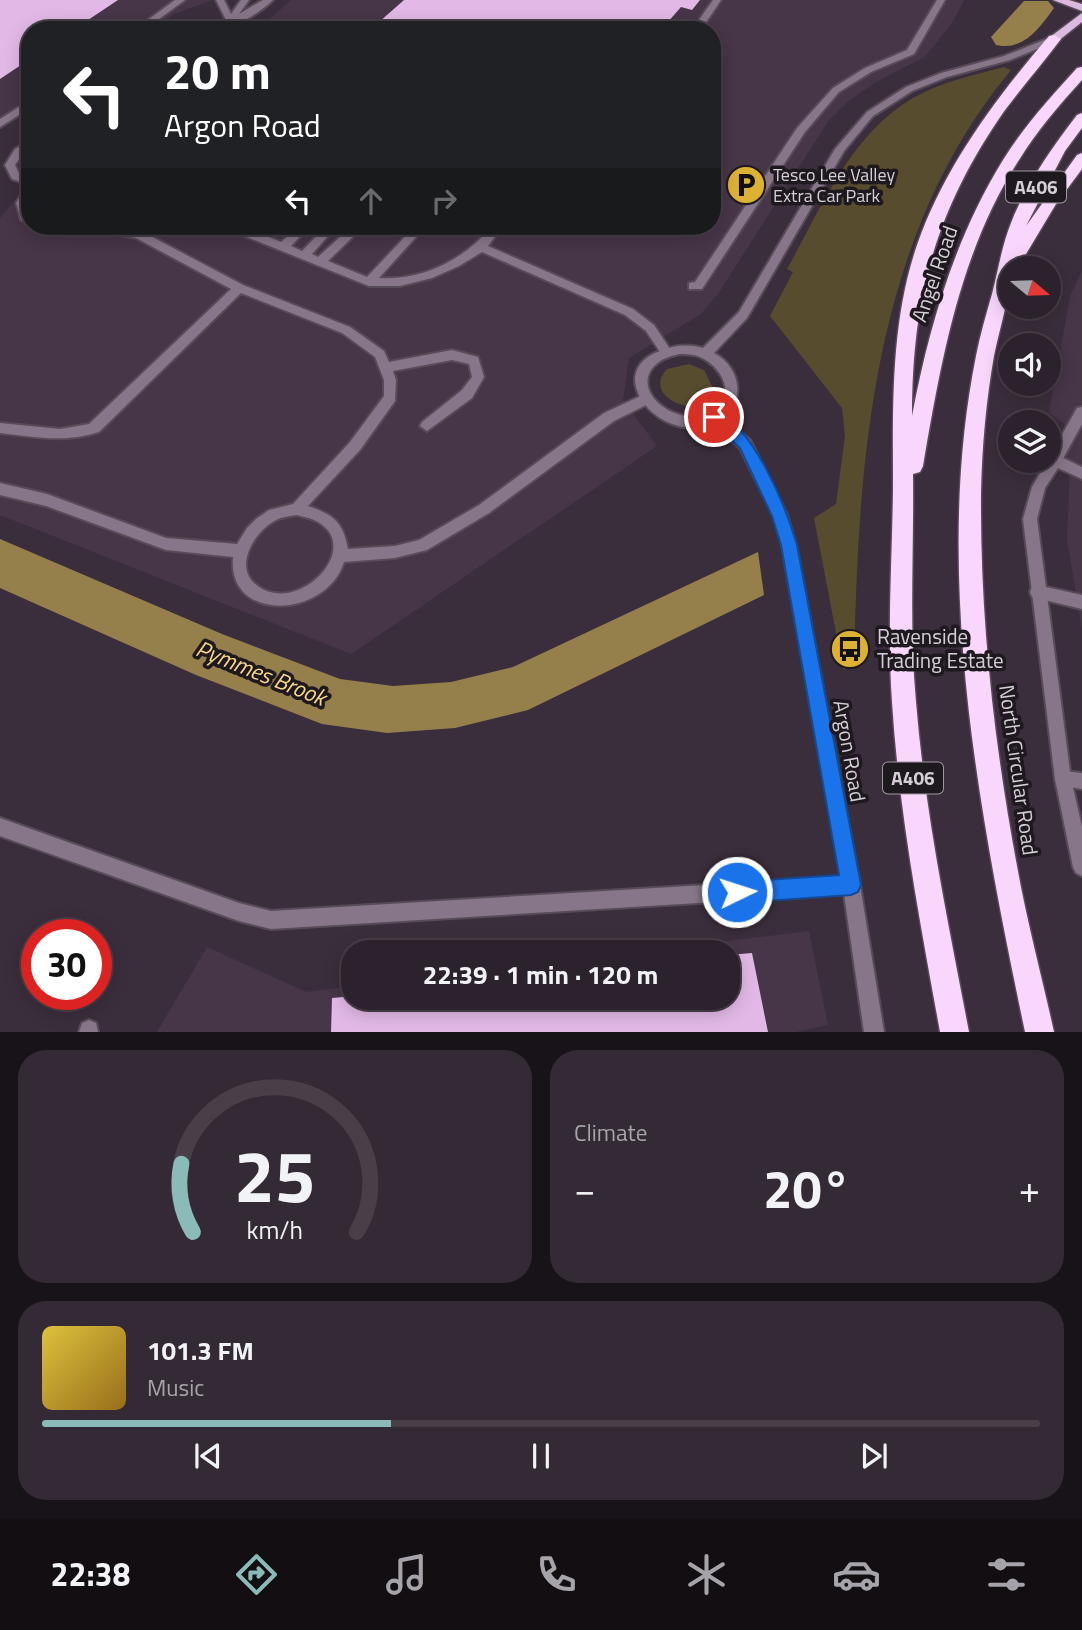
<!DOCTYPE html>
<meta charset="utf-8">
<style>
:root{--surface:#2c222d;--page:#342a35;--text:#f1f3f6;--muted:#a6a4aa;--line:#483f49;--accent:#8bbbb9}
body{margin:0;font-family:"Titillium Web",sans-serif;background:var(--page);color:var(--text);height:100vh;display:flex;flex-direction:column;font-size:26px;white-space:nowrap}
*{box-sizing:border-box;margin:0}
p{font-size:23px;color:var(--muted)}
.icon{flex:none;width:38px;height:38px;fill:none;stroke:currentColor;stroke-width:2;stroke-linecap:round;stroke-linejoin:round}
.map{position:relative;height:1032px;overflow:hidden}
.details{display:flex;flex-direction:column;gap:18px;padding:18px;background:#181319;flex:1}
.details>*{flex:none}
.banner{position:absolute;left:21px;top:21px;width:700px;height:214px;border-radius:28px;box-shadow:0 4px 18px #0003,0 0 0 2px var(--line);background:#202124;color:#fff;overflow:hidden}
.needle{width:46px;rotate:109deg}
.fabs{position:absolute;left:998px;top:256px;display:grid;gap:14px}
.fabs a{display:grid;place-items:center;width:63px;height:63px;border-radius:50%;background:var(--surface);box-shadow:0 4px 18px #0003,0 0 0 2px var(--line);font-size:35px}
.speed{position:absolute;left:21px;top:919px;display:flex;gap:14px;font-size:35px;font-weight:700;text-align:center}
.speed>*{display:grid;place-content:center;width:91px;height:91px;border-radius:50%;background:var(--surface);box-shadow:0 4px 18px #0003,0 0 0 2px var(--line);line-height:1}
.speed .limit{border:10px solid #d22;background:#fff;color:#111}
.pin{position:absolute;display:grid;place-items:center;width:60px;height:60px;color:#fff;margin:-30px;border:4px solid #fff;border-radius:50%;box-shadow:0 2px 7px #0007}
.me{position:absolute;width:77px;margin:-38px;rotate:86deg;stroke-linejoin:round;filter:drop-shadow(0 0 5px #0008)}
.turn{display:flex;align-items:center;gap:24px;height:147px;padding:0 28px;font-size:32px}
.turn .icon{width:91px;height:91px;stroke-width:2.5}
.turn b{display:block;font-size:49px;line-height:60px}
.lanes{display:flex;align-items:center;height:66px;padding:0 28px;background:#0003;justify-content:center;gap:35px;direction:ltr}
.lanes .off{opacity:.35}
.big{font-size:52px;font-weight:700;line-height:1.1}
.details .card{flex:1;display:flex;flex-direction:column;justify-content:center;gap:10px;min-width:0;padding:0 24px;border-radius:28px;background:var(--page)}
.details .dial{align-items:center;gap:0}
.dial svg{height:182px;overflow:visible;fill:none;stroke:var(--line);stroke-width:7;stroke-linecap:round;text-anchor:middle}
.dial text{fill:var(--text);stroke:none}
.song{display:flex;align-items:center;gap:21px}
.cover{width:84px;height:84px;border-radius:10px;background:linear-gradient(135deg,hsl(50 70% 55%),hsl(40 70% 35%))}
.played{height:7px;border-radius:4px;background:linear-gradient(90deg,var(--accent) 35%,var(--line) 35%)}
.keys{display:flex;justify-content:space-around;direction:ltr}
.heat{display:flex;justify-content:space-between;align-items:center;font-size:38px;direction:ltr}
.details .tiles{flex:1;display:grid;gap:18px;grid-template-columns:1fr 1fr}
.card:last-child{grid-column:span 2}
.trip{position:absolute;left:341px;top:940px;width:399px;height:70px;border-radius:28px;background:var(--surface);box-shadow:0 4px 18px #0003,0 0 0 2px var(--line);font-weight:700;line-height:70px;text-align:center}
.dock{display:flex;height:112px;justify-content:space-around;align-items:center;background:#120e12;color:var(--muted)}
.dock .icon{width:49px;height:49px}
.dock .current{color:var(--accent)}
.dock b{font-size:32px;color:var(--text)}
.map>svg:first-child{display:block}
.built{fill:#473548}
.green{fill:#584c2f}
.water{fill:#95804b}
.lines{fill:none;stroke-linecap:round;stroke-linejoin:round}
.river{fill:#95804b;fill-rule:evenodd}
.building{fill:#e2b9e6}
.lane-casing{stroke:#574b58;stroke-width:4}
.street-casing{stroke:#574b58;stroke-width:4}
.primary-casing{stroke:#574b58;stroke-width:3}
.highway-casing{stroke:#574b58;stroke-width:3}
.lane{fill:#877689;fill-rule:evenodd}
.street{fill:#877689;fill-rule:evenodd}
.primary{fill:#dcb9df;fill-rule:evenodd}
.highway{fill:#f9d7fc;fill-rule:evenodd}
.route{fill:#1a73e8;stroke:#114b97;stroke-width:2}
.labels{text-anchor:middle;stroke-width:7;stroke-linejoin:round;paint-order:stroke}
.far-poi-label{font-size:18px;fill:#d6ced7;stroke:#1e181f;text-anchor:start}
.shield{fill:#1e181f;stroke:#9f97a0;stroke-width:2}
.shield-label{font-size:19px;font-weight:bold;fill:#d6ced7}
.street-label{font-size:21px;fill:#d6ced7;stroke:#1e181f}
.poi-label{font-size:21px;fill:#d6ced7;stroke:#1e181f;text-anchor:start}
.water-label{font-size:23px;font-style:italic;fill:#f7d786;stroke:#1e181f}
</style>
<div class="map">
<svg width="1082" height="1032" viewBox="0 0 1082 1032">
<rect width="100%" height="100%" fill="#3b2e3c"/>
<!-- built -->
<path class="built" d="M0 0H213L174 14 152 30H30V111L0 128Z
M291 0H964L952 23 925 57 874 83 847 102 829 120 718 294 701 314 629 358 623 400 657 446 351 654 0 515V218L16 199 30 198V226H712V30H257Z
M1082 271V629L1067 539 1070 467 1065 465 1066 425 1049 413 1070 296Z
M809 931 828 1025 796 1032H157L207 947 306 992 353 986 354 998H728V952H635Z"/>
<!-- green -->
<path class="green" d="M1004 67 1011 70C872 237 858 460 854 668L843 669 814 518 836 504 845 436 842 408 770 316 793 272 787 269C822 207 850 135 913 98 941 82 974 75 1004 67Z
M689 364 704 370 713 388 708 399 688 406C668 403 650 387 667 369Z"/>
<!-- water -->
<path class="water" d="M0 539 222 634 340 679 393 686 451 682 513 667 758 552 764 595 528 710 455 728 387 733 322 724 196 675 0 588Z"/>
<g class="lines">
<!-- river -->
<path class="river" d="M1024 1H1048L1054 8C1039 29 1023 51 996 45L991 37Z"/>
</g>
<!-- building -->
<path class="building" d="M0 0H118L73 30H30V59L0 79Z
M404 0H700L692 10 681 7 661 30H370Z
M752 953 768 1032H331L332 998 354 996 728 998V955Z"/>
<g class="lines">
<!-- lane casing -->
<g class="lane-casing">
<path id="lane" d="M175 0H185L144 30H134Z
M216 0H224L234 20 233 22H227Z
M713 0H721L701 30H692Z
M937 0H945L914 54 871 72 839 92 805 132 702 289H689V283L695 282 797 128 833 88 865 68 907 50Z
M30 100V108L0 127V119Z
M30 186V198L26 203 30 224 21 220 16 203 26 187Z
M36 226H112L143 232 243 285 350 327 384 351 389 362 452 350 478 357 484 377 472 398 427 431 420 426 422 422 462 390 472 377 469 364 452 360 393 371 396 380 395 401 360 450 308 506C334 515 343 522 348 549L395 546 419 540 479 505 604 413 645 394 651 399 650 403 614 421 489 513 427 550 395 558 344 562C327 618 227 624 233 557L166 550 46 506 0 495V483L47 494 166 538 237 544 247 528 256 519 269 510 293 504 350 442 384 396V380L375 357 342 333 241 293 99 432C65 443 35 437 0 433V423L60 429 89 424 231 289 136 238 104 232 41 230ZM297 515C303 517 312 518 318 522 365 549 294 620 254 583 234 564 256 530 276 520 282 517 290 516 297 515Z
M225 226H241L281 242 299 226H310L291 246 302 251 326 226H337L312 254 318 257 352 226H364L328 261 367 277 415 226H426L379 278C423 281 465 259 492 226H503L488 246 633 309 654 325 672 352 670 355H662L646 331 625 315 482 252 459 266 432 278 400 286H369L227 229Z
M1082 407V424L1060 464H1050L1048 460 1050 456 1077 408Z
M1037 585 1082 595V609L1032 597 1030 592 1032 587Z
M1063 771 1082 773V789L1057 785 1055 779 1057 773Z
M89 1020 96 1023 98 1032H79L82 1023Z"/>
</g>
<!-- street casing -->
<g class="street-casing">
<path id="street" d="M241 0H249L239 14 263 0H273C260 13 232 30 213 30L226 21Z
M1054 36 1059 39 1057 41 1010 60 947 77 912 91 873 116 844 151 747 318 714 353C739 366 747 399 723 417L750 440 787 515 796 545 860 885 884 1032H864L844 894 271 929 239 921 0 836V818L239 903 271 911 841 877 782 545 773 515 740 448 711 422C706 424 701 427 696 427 652 433 605 371 660 351 676 345 687 344 703 348L739 312 835 149 867 112 906 87 941 73 1004 56ZM679 354C686 354 693 354 700 357 719 365 736 391 717 407 683 436 622 389 659 362 664 358 672 356 679 354Z
M30 141V149L23 153 15 165 20 175 30 178V185L12 179 5 165 15 149Z
M1055 454 1082 467V479L1058 468 1045 488 1037 519 1071 779 1082 827V876L1076 873 1073 867 1055 779 1023 519 1032 487 1050 456Z"/>
</g>
<!-- primary casing -->
<g class="primary-casing">
<path id="primary" d="M1053 0H1069L1082 4V11Z
M1082 13V22L1058 41H1050V37Z"/>
</g>
<!-- highway casing -->
<g class="highway-casing">
<path id="highway" d="M1054 35 1061 39C1043 63 1023 86 1005 110 936 209 912 296 912 416 929 326 955 238 1003 160 1024 126 1051 97 1077 68L1082 67V80C1059 105 1037 131 1019 160 960 251 941 361 923 466L920 472 913 474C914 550 909 626 916 702 925 813 948 922 969 1032H940C920 922 899 813 892 702 887 632 892 562 893 491 893 408 890 324 917 245 944 167 996 98 1049 36Z
M1082 113V128L1065 151 1026 226 1077 155 1082 153V169L1056 204 1023 259 1018 261 1016 268H1010C1010 299 1000 326 994 356 986 401 982 447 981 493 980 618 994 743 1017 866 1027 922 1042 977 1054 1032H1025C980 817 932 574 976 356 980 335 986 315 992 294 998 271 1002 245 1011 223 1025 186 1053 146 1077 115Z"/>
</g>
<!-- lane -->
<use href="#lane" class="lane"/>
<!-- street -->
<use href="#street" class="street"/>
<!-- primary -->
<use href="#primary" class="primary"/>
<!-- highway -->
<use href="#highway" class="highway"/>
</g>
<!-- route -->
<path class="route" d="M714 411C753 424 786 507 797 545L861 885 858 892 851 895 737 903 730 900 727 892 730 885 737 882 839 875 781 545 772 516 740 448 707 417Z"/>
<!-- icons -->
<defs>
<g id="parking-disc" transform="scale(2.0125)"><circle r="9.5" fill="#ddb133" stroke="#1e181f"/><path d="M-3.5-5.5H1a3.5 3.5 0 0 1 0 7H-1V5.5H-3.5ZM-1-3.4V-.6H.8a1.4 1.4 0 0 0 0-2.8Z" fill="#111"/></g>
<g id="bus-disc" transform="scale(2.0125)"><circle r="9.5" fill="#ddb133" stroke="#1e181f"/><path d="M-5-6H5V4H4V6H2V4H-2V6H-4V4H-5ZM-3.5-4V0h7V-4ZM-3.5 1.2v1.5H-2V1.2ZM2 1.2v1.5H3.5V1.2Z" fill="#111"/></g>
</defs>
<g fill-rule="evenodd">
<use href="#parking-disc" x="746" y="185"/>
<use href="#bus-disc" x="850" y="649"/>
</g>
<g class="labels">
<!-- far-poi labels -->
<g class="far-poi-label">
<text x="773" y="181">Tesco Lee Valley<tspan x="773" dy="21">Extra Car Park</tspan></text>
</g>
<!-- shield labels -->
<g class="shield">
<rect x="1006" y="171.5" width="60" height="31" rx="5"/>
<rect x="883" y="762.5" width="60" height="31" rx="5"/>
</g>
<g class="shield-label">
<text x="1036" y="194">A406</text>
<text x="913" y="785">A406</text>
</g>
<!-- street labels -->
<g class="street-label">
<text transform="translate(935 274) rotate(-71)" y="7">Angel Road</text>
<text transform="translate(849 751) rotate(80)" y="7">Argon Road</text>
<text transform="translate(1018 770) rotate(82)" y="7">North Circular Road</text>
</g>
<!-- poi labels -->
<g class="poi-label">
<text x="877" y="644">Ravenside<tspan x="877" dy="24">Trading Estate</tspan></text>
</g>
<!-- water labels -->
<g class="water-label">
<text transform="translate(261 673) rotate(22)" y="8">Pymmes Brook</text>
</g>
</g>
</svg>
<div class="fabs">
<a><svg class="needle" viewBox="-14 -14 28 28"><path d="M0-13l5 13h-10z" fill="#e53935"/><path d="M0 13l5-13h-10z" fill="#a6a4aa"/></svg></a>
<a><svg class="icon" aria-label="sound" viewBox="0 0 24 24"><path d="M4 9h4l5-4v14l-5-4H4zM17 9q2 3 0 6"/></svg></a>
<a><svg class="icon" aria-label="layers" viewBox="0 0 24 24"><path d="M12 4l9 5-9 5-9-5zM3 14l9 5 9-5"/></svg></a>
</div>
<div class="speed"><div class="limit">30</div></div>
<div class="pin" style="left:714px;top:417px;background:#d93025"><svg class="icon" aria-label="arrive" viewBox="0 0 24 24"><path d="M6 21V4h12l-3 4 3 4H6"/></svg></div>
<svg class="me" style="left:737px;top:892px" viewBox="-20 -20 40 40"><circle r="17" fill="#1a73e8" stroke="#fff" stroke-width="3"/><path d="M0-11L8 9 0 5-8 9z" fill="#fff"/></svg>
<div class="trip">22:39 · 1 min · 120 m</div>
<div class="banner">
<div class="turn"><svg class="icon" aria-label="left" viewBox="0 0 24 24"><path d="M17 20v-9H6M10 6l-5 5 5 5"/></svg><div><b>20 m</b>Argon Road</div></div>
<div class="lanes"><svg class="icon" aria-label="left" viewBox="0 0 24 24"><path d="M17 20v-9H6M10 6l-5 5 5 5"/></svg><svg class="icon off" aria-label="ahead" viewBox="0 0 24 24"><path d="M12 20V5M6 11l6-6 6 6"/></svg><svg class="icon off" aria-label="right" viewBox="0 0 24 24"><path d="M7 20v-9h11M14 6l5 5-5 5"/></svg></div>
</div>
</div>
<section class="details">
<div class="tiles">
<div class="card dial"><svg viewBox="0 0 100 80">
<path d="M14 69A42 42 0 1 1 86 69"/>
<path d="M14 69A42 42 0 0 1 9 39" stroke="#8bbbb9"/>
<text x="50" y="56" font-size="32" font-weight="700">25</text>
<text x="50" y="72" font-size="11">km/h</text>
</svg></div>
<div class="card"><p>Climate</p>
<div class="heat"><a>−</a><b class="big">20°</b><a>+</a></div>
</div>
<div class="card">
<div class="song"><i class="cover"></i><div><b>101.3 FM</b><p>Music</p></div></div>
<div class="played"></div>
<div class="keys"><svg class="icon" aria-label="previous" viewBox="0 0 24 24"><path d="M18 5L8 12l10 7zM5 5v14"/></svg><svg class="icon" aria-label="pause" viewBox="0 0 24 24"><path d="M8 5v14M16 5v14"/></svg><svg class="icon" aria-label="next" viewBox="0 0 24 24"><path d="M6 5l10 7-10 7zM19 5v14"/></svg></div>
</div>
</div>
</section>
<nav class="dock">
<b>22:38</b>
<svg class="icon current" aria-label="directions" viewBox="0 0 24 24"><path d="M12 3l9 9-9 9-9-9zM9 14v-3h6M13 9l2 2-2 2"/></svg>
<svg class="icon" aria-label="music" viewBox="0 0 24 24"><path d="M9 18V5l10-2v13"/><circle cx="6" cy="18" r="3"/><circle cx="16" cy="16" r="3"/></svg>
<svg class="icon" aria-label="phone" viewBox="0 0 24 24"><path d="M5 4h4l2 5-3 2q2 4 5 5l2-3 5 2v4C11 20 4 13 5 4z"/></svg>
<svg class="icon" aria-label="climate" viewBox="0 0 24 24"><path d="M12 3v18M4 7l16 10M4 17L20 7"/></svg>
<svg class="icon" aria-label="car" viewBox="0 0 24 24"><path d="M5 17H2v-5l4-1 3-4h7l3 4 3 1v5h-3M9 17h6M6 11h13"/><circle cx="7" cy="17" r="2"/><circle cx="17" cy="17" r="2"/></svg>
<svg class="icon" aria-label="filters" viewBox="0 0 24 24"><path d="M4 7h16M4 17h16"/><circle cx="9" cy="7" r="2"/><circle cx="15" cy="17" r="2"/></svg>
</nav>
